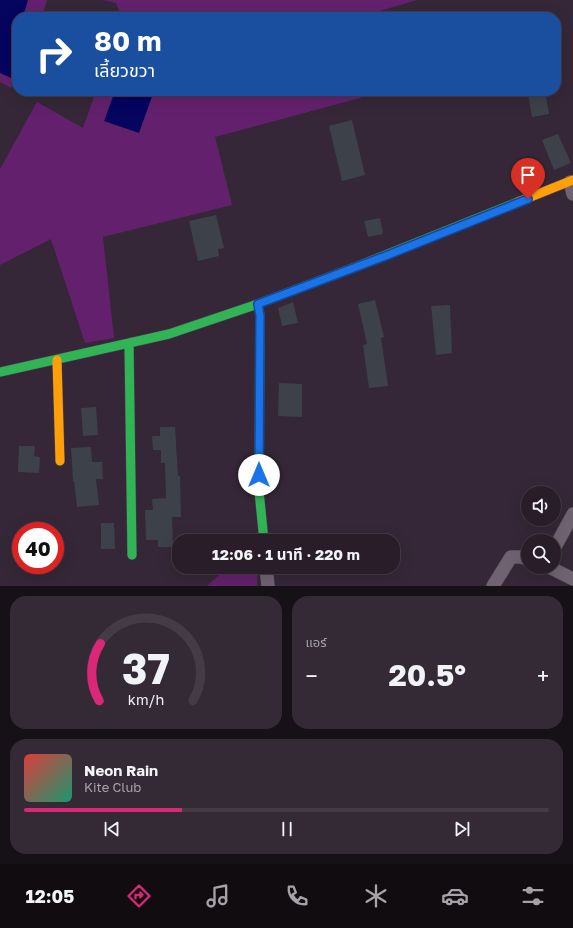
<!DOCTYPE html>
<html lang="th">
<meta charset="utf-8">
<style>
:root{--surface:#281d29;--page:#342a35;--text:#f1f3f6;--muted:#a5a2a8;--line:#443b46;--accent:#db2777}
body{margin:0;font-family:"Golos Text","Noto Sans Thai",sans-serif;background:var(--page);color:var(--text);height:100vh;display:flex;flex-direction:column;font-size:15px;white-space:nowrap}
*{box-sizing:border-box;margin:0}
p{font-size:13px;color:var(--muted)}
.icon{flex:none;width:22px;height:22px;fill:none;stroke:currentColor;stroke-width:2;stroke-linecap:round;stroke-linejoin:round}
.map{position:relative;height:586px;overflow:hidden}
.side{display:flex;flex-direction:column;gap:10px;padding:10px;background:#161017;flex:1}
.side>*{flex:none}
.guide{position:absolute;left:12px;top:12px;width:549px;height:84px;border-radius:16px;box-shadow:0 4px 16px #0002,0 0 0 1px var(--line);background:#1a4fa0;color:#fff;overflow:hidden}
.fabs{position:absolute;left:521px;top:486px;display:grid;gap:8px}
.fabs a{display:grid;place-items:center;width:40px;height:40px;border-radius:50%;background:var(--surface);box-shadow:0 4px 16px #0002,0 0 0 1px var(--line);font-size:20px}
.speed{position:absolute;left:12px;top:522px;display:flex;gap:8px;font-size:20px;font-weight:700;text-align:center}
.speed>*{display:grid;place-content:center;width:52px;height:52px;border-radius:50%;background:var(--surface);box-shadow:0 4px 16px #0002,0 0 0 1px var(--line);line-height:1}
.speed .limit{border:6px solid #d22;background:#fff;color:#111}
.pin{position:absolute;display:grid;place-items:center;width:34px;height:34px;color:#fff;margin:-41px -17px;border-radius:50% 50% 50% 0;rotate:-45deg;box-shadow:0 0 4px #0007}
.pin .icon{rotate:45deg}
.me{position:absolute;width:44px;margin:-22px;rotate:0deg;stroke-linejoin:round;filter:drop-shadow(0 0 3px #0008)}
.turn{display:flex;align-items:center;gap:14px;height:84px;padding:0 16px;font-size:18px}
.turn .icon{width:52px;height:52px;stroke-width:2.5}
.turn b{display:block;font-size:28px;line-height:34px}
.big{font-size:30px;font-weight:700;line-height:1.1}
.side .card{flex:1;display:flex;flex-direction:column;justify-content:center;gap:6px;min-width:0;padding:0 14px;border-radius:16px;background:var(--page)}
.side .dial{align-items:center;gap:0}
.dial svg{height:104px;overflow:visible;fill:none;stroke:var(--line);stroke-width:7;stroke-linecap:round;text-anchor:middle}
.dial text{fill:var(--text);stroke:none}
.song{display:flex;align-items:center;gap:12px}
.cover{width:48px;height:48px;border-radius:6px;background:linear-gradient(135deg,hsl(0 70% 55%),hsl(160 70% 35%))}
.played{height:4px;border-radius:2px;background:linear-gradient(90deg,var(--accent) 30%,var(--line) 30%)}
.keys{display:flex;justify-content:space-around;direction:ltr}
.heat{display:flex;justify-content:space-between;align-items:center;font-size:22px;direction:ltr}
.side .tiles{flex:1;display:grid;gap:10px;grid-template-columns:1fr 1fr}
.card:last-child{grid-column:span 2}
.trip{position:absolute;left:172px;top:534px;width:228px;height:40px;border-radius:16px;background:var(--surface);box-shadow:0 4px 16px #0002,0 0 0 1px var(--line);font-weight:700;line-height:40px;text-align:center}
.tabs{display:flex;height:64px;justify-content:space-around;align-items:center;background:#100c10;color:var(--muted)}
.tabs .icon{width:28px;height:28px}
.tabs .on{color:var(--accent)}
.tabs b{font-size:18px;color:var(--text)}
.map>svg:first-child{display:block}
.green{fill:#63216d}
.water{fill:#05045f}
.building{fill:#3c414a}
.lines{fill:none;stroke-linecap:round;stroke-linejoin:round}
.street-casing{stroke:#4f4351;stroke-width:14}
.fast-casing{stroke:#4f4351;stroke-width:10}
.slow-casing{stroke:#4f4351;stroke-width:10}
.street{stroke:#6f6371;stroke-width:13}
.fast{stroke:#30b455;stroke-width:9}
.slow{stroke:#ff9f0a;stroke-width:9}
.route-casing{stroke:#114b97;stroke-width:10}
.route{stroke:#1a73e8;stroke-width:7}
</style>
<div class="map">
<svg width="573" height="586" viewBox="0 0 573 586">
<rect width="100%" height="100%" fill="#352737"/>
<!-- green -->
<path class="green" d="M0 0H47L42 17H17V78L11 88 0 82Z
M103 0H417L366 15 367 17H118L120 13 116 3Z
M96 91H386L215 137 232 205 103 237 114 338 85 343 51 239 0 265V169L37 102 83 128Z
M228 567H257V586H207Z"/>
<!-- water -->
<path class="water" d="M0 0H28L23 17H17V65L11 78 0 73Z
M115 91H154L139 133 104 121Z"/>
<!-- building -->
<path class="building" d="M545 91 549 114 532 117 528 94Z
M352 120 365 175 342 181 329 126Z
M558 134 571 163 554 170 542 140Z
M216 215 224 248 218 249 219 256 198 261 189 221Z
M380 218 383 234 368 237 364 221Z
M375 300 384 337 381 338 388 386 369 388 363 345 367 344 358 304Z
M293 302 298 323 282 326 278 308Z
M450 305 452 353 436 355 431 306Z
M279 383 302 384V417L278 416Z
M96 407 98 435 83 436 81 408Z
M160 427H175L178 476H180L181 517H172L173 547H158V540H146L145 510H153L152 499 166 498 165 463H161V450H153L152 436H160Z
M19 446H35L34 456 40 457 39 473 18 472Z
M91 447 92 462H102L103 479H96L99 505 77 507 74 481H73L71 448Z
M101 523H114L115 549H101Z"/>
<g class="lines">
<!-- street casing -->
<g class="street-casing">
<path id="street" d="M570 182 573 194
M554 549 573 514
M266 567 268 586
M549 567 573 579
M493 586 511 557H520L528 559"/>
</g>
<!-- fast casing -->
<g class="fast-casing">
<path id="fast" d="M258 304 260 316 259 491 264 541
M129 344 132 555
M0 372 169 334 252 306 353 268 518 202"/>
</g>
<!-- slow casing -->
<g class="slow-casing">
<path id="slow" d="M518 202 573 180
M57 360 60 461"/>
</g>
<!-- street -->
<use href="#street" class="street"/>
<!-- fast -->
<use href="#fast" class="fast"/>
<!-- slow -->
<use href="#slow" class="slow"/>
</g>
<g class="lines">
<!-- route casing -->
<g class="route-casing">
<path id="route" d="M259 475 260 316 258 304 388 255 528 199"/>
</g>
<!-- route -->
<use href="#route" class="route"/>
</g>
</svg>
<div class="fabs">
<a><svg class="icon" aria-label="sound" viewBox="0 0 24 24"><path d="M4 9h4l5-4v14l-5-4H4zM17 9q2 3 0 6"/></svg></a>
<a><svg class="icon" aria-label="search" viewBox="0 0 24 24"><circle cx="10" cy="10" r="6"/><path d="M15 15l6 6"/></svg></a>
</div>
<div class="speed"><div class="limit">40</div></div>
<div class="pin" style="left:528px;top:199px;background:#d93025"><svg class="icon" aria-label="arrive" viewBox="0 0 24 24"><path d="M6 21V4h12l-3 4 3 4H6"/></svg></div>
<svg class="me" style="left:259px;top:475px" viewBox="-20 -20 40 40"><circle r="19" fill="#fff"/><path d="M0-13L10 11 0 6-10 11z" fill="#1a73e8"/></svg>
<div class="trip">12:06 · 1 นาที · 220 m</div>
<div class="guide">
<div class="turn"><svg class="icon" aria-label="right" viewBox="0 0 24 24"><path d="M7 20v-9h11M14 6l5 5-5 5"/></svg><div><b>80 m</b>เลี้ยวขวา</div></div>
</div>
</div>
<section class="side">
<div class="tiles">
<div class="card dial"><svg viewBox="0 0 100 80">
<path d="M14 69A42 42 0 1 1 86 69"/>
<path d="M14 69A42 42 0 0 1 15 25" stroke="#db2777"/>
<text x="50" y="56" font-size="32" font-weight="700">37</text>
<text x="50" y="72" font-size="11">km/h</text>
</svg></div>
<div class="card"><p>แอร์</p>
<div class="heat"><a>−</a><b class="big">20.5°</b><a>+</a></div>
</div>
<div class="card">
<div class="song"><i class="cover"></i><div><b>Neon Rain</b><p>Kite Club</p></div></div>
<div class="played"></div>
<div class="keys"><svg class="icon" aria-label="previous" viewBox="0 0 24 24"><path d="M18 5L8 12l10 7zM5 5v14"/></svg><svg class="icon" aria-label="pause" viewBox="0 0 24 24"><path d="M8 5v14M16 5v14"/></svg><svg class="icon" aria-label="next" viewBox="0 0 24 24"><path d="M6 5l10 7-10 7zM19 5v14"/></svg></div>
</div>
</div>
</section>
<nav class="tabs">
<b>12:05</b>
<svg class="icon on" aria-label="directions" viewBox="0 0 24 24"><path d="M12 3l9 9-9 9-9-9zM9 14v-3h6M13 9l2 2-2 2"/></svg>
<svg class="icon" aria-label="music" viewBox="0 0 24 24"><path d="M9 18V5l10-2v13"/><circle cx="6" cy="18" r="3"/><circle cx="16" cy="16" r="3"/></svg>
<svg class="icon" aria-label="phone" viewBox="0 0 24 24"><path d="M5 4h4l2 5-3 2q2 4 5 5l2-3 5 2v4C11 20 4 13 5 4z"/></svg>
<svg class="icon" aria-label="climate" viewBox="0 0 24 24"><path d="M12 3v18M4 7l16 10M4 17L20 7"/></svg>
<svg class="icon" aria-label="car" viewBox="0 0 24 24"><path d="M5 17H2v-5l4-1 3-4h7l3 4 3 1v5h-3M9 17h6M6 11h13"/><circle cx="7" cy="17" r="2"/><circle cx="17" cy="17" r="2"/></svg>
<svg class="icon" aria-label="filters" viewBox="0 0 24 24"><path d="M4 7h16M4 17h16"/><circle cx="9" cy="7" r="2"/><circle cx="15" cy="17" r="2"/></svg>
</nav>
